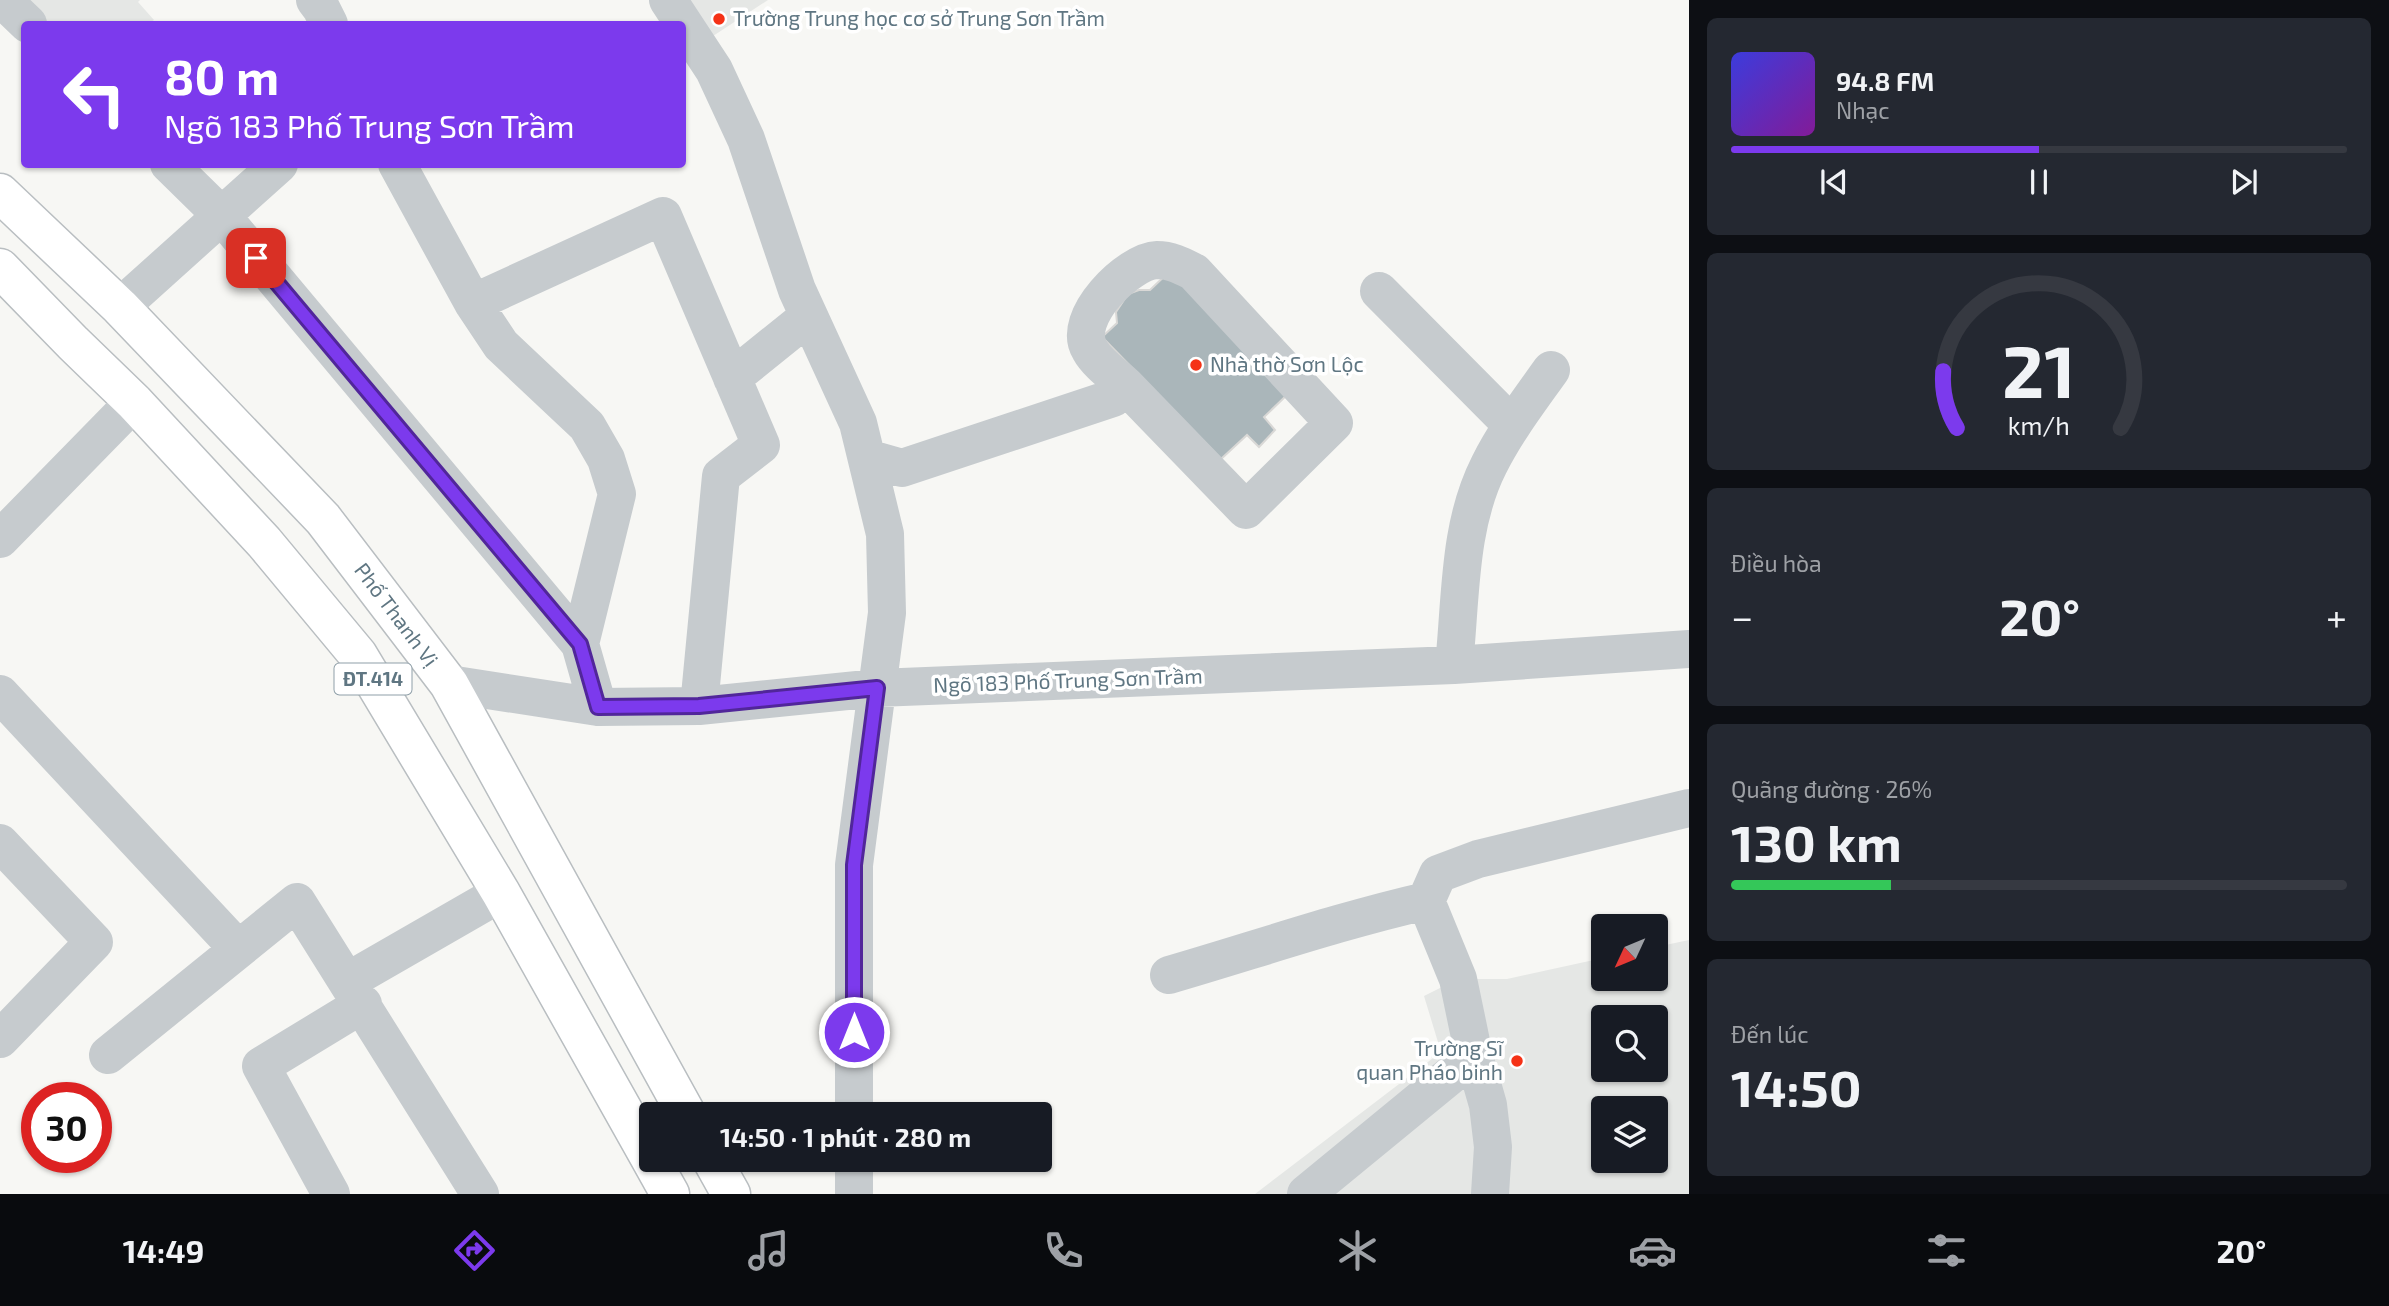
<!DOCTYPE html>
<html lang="vi">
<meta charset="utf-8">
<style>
:root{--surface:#171b24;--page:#242831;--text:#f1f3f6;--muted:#9ea1a6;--line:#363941;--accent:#7c3aed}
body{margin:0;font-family:"Exo 2",sans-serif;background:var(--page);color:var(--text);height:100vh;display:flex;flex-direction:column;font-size:26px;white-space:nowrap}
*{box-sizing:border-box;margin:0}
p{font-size:23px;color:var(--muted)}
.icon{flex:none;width:38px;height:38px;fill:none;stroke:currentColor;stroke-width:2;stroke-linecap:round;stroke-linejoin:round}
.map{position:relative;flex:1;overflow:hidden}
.side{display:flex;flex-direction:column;gap:18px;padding:18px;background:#0d0f14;width:700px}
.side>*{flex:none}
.top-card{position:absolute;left:21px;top:21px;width:665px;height:147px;border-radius:7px;box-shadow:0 2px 5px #0004;background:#7c3aed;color:#fff;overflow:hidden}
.needle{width:46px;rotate:226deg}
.controls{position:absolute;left:1591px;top:914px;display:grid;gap:14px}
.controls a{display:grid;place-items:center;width:77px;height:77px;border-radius:7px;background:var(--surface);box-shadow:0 2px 5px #0004;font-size:35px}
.speed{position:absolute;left:21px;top:1082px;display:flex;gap:14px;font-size:35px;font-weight:700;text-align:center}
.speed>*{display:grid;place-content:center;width:91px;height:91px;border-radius:50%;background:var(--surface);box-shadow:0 2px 5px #0004;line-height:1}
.speed .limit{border:10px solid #d22;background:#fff;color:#111}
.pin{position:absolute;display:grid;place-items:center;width:60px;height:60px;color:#fff;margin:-30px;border-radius:14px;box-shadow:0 4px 10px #0006}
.me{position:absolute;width:77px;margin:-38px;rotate:0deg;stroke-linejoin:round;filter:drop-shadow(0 0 5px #0008)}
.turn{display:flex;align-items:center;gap:24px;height:147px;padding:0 28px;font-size:32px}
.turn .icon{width:91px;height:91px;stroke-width:2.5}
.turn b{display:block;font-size:49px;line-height:60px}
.big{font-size:52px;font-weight:700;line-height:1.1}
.side .tile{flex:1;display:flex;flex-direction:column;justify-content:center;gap:10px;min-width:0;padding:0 24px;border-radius:10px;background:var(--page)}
.side .dial{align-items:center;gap:0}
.dial svg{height:182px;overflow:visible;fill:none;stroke:var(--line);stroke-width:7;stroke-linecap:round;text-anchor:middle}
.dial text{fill:var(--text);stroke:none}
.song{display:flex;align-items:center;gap:21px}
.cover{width:84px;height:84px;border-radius:10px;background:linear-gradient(135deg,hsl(240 70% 55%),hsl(290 70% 35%))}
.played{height:7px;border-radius:4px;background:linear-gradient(90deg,var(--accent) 50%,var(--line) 50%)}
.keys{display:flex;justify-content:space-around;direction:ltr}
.heat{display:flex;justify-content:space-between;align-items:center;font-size:38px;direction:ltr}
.charge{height:10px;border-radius:5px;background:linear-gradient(90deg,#34c759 26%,var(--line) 0)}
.trip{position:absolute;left:639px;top:1102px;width:413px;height:70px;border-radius:7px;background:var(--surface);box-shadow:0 2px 5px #0004;font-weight:700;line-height:70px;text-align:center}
.tab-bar{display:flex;height:112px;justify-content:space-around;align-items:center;background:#090b0e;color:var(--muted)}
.tab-bar .icon{width:49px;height:49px}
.tab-bar .on{color:var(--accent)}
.tab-bar b{font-size:32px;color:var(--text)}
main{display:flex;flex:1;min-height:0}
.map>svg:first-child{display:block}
.built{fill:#e5e7e5;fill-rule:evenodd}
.building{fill:#aab6ba;stroke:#d9d8d6;stroke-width:2}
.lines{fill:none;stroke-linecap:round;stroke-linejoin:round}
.major-casing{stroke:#b9bec1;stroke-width:41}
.minor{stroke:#c6cbce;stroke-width:38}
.major{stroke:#fff;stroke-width:38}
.route-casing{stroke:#51269a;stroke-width:18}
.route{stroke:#7c3aed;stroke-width:12}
.poi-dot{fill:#f53216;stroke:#fff;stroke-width:2.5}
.labels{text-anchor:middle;stroke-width:7;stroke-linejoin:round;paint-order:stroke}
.shield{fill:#fff;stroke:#8f9fa8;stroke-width:2}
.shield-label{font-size:19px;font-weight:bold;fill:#5f7682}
.poi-label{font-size:21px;fill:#5f7682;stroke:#fff;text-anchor:start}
.street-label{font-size:21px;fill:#5f7682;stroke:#fff}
</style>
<main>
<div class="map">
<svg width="1689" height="1194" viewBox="0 0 1689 1194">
<rect width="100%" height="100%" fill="#f7f7f4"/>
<!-- built -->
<path class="built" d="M14 0H140L138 2 154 20 148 24H38Z
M687 0H768L710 38Z
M1689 940V1194H1255L1441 1052 1424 996 1458 979H1507L1603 958V978H1656V947ZM1603 1017H1656V1069H1603ZM1603 1108H1656V1160H1603Z"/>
<!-- building -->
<path class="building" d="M1170 271 1289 393 1264 417 1275 430 1259 447 1247 435 1221 459 1102 337 1117 323 1116 312 1128 294 1139 290H1150Z"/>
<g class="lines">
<!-- major casing -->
<g class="major-casing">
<path id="major" d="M0 193 120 307 323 519 449 684 687 1115
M0 268 73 343 134 402 264 542 358 655 501 893 651 1160
M651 1160 670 1194
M712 1160 731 1194"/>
</g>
<!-- minor -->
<path class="minor" d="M3 0 28 24
M315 0 321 8 329 24
M668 0 714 70 746 139 797 290 858 423 885 534 887 613 854 865V1115
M169 164 221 215 580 644 598 707
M397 164 473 303 501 345 587 426 606 459 617 494 580 644
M1379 291 1512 425
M473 303 663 216 761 445 721 476 699 706
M120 307 279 164
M732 378 809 316
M867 458 902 468 1113 398 1125 385C1114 375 1097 363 1090 350 1070 318 1129 261 1157 260 1171 260 1182 266 1194 272L1334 423 1246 510 1125 385
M0 539 134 402
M1454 665C1461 599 1458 526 1489 465 1506 431 1529 401 1551 370
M449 684 598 707 699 706 877 688 1454 665 1689 649
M0 694 227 937
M0 843 94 942 0 1039
M1169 975C1255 950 1339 921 1426 901
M348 981 501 893
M108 1055 297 902 480 1194
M854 1160V1194
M331 1194 261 1066 363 1004
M1306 1194 1474 1056
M1490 1194 1493 1147 1488 1105 1474 1056 1458 979 1426 901 1438 874 1478 859 1689 808"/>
<!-- major -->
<use href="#major" class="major"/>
</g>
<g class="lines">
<!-- route casing -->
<g class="route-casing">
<path id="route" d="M256 258 580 644 598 707 699 706 877 688 854 865V1032"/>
</g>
<!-- route -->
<use href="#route" class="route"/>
</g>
<!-- markers -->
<g class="poi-dot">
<circle cx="719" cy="19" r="7"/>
<circle cx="1196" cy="365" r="7"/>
<circle cx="1517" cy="1061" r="7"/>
</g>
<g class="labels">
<!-- shield labels -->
<rect class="shield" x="334.5" y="663.5" width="77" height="31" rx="5"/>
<g class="shield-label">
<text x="373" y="686">ĐT.414</text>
</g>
<!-- poi labels -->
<g class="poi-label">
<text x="733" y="26">Trường Trung học cơ sở Trung Sơn Trầm</text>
<text x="1210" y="372">Nhà thờ Sơn Lộc</text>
<text x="1503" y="1056" text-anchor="end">Trường Sĩ<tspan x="1503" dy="24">quan Pháo binh</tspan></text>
</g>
<!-- street labels -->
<g class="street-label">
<text transform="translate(396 615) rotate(53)" y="7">Phố Thanh Vị</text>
<text transform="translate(1068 681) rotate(-2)" y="7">Ngõ 183 Phố Trung Sơn Trầm</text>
</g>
</g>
</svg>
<div class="controls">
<a><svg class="needle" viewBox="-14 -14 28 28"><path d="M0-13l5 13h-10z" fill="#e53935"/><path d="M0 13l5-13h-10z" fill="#9ea1a6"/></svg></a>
<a><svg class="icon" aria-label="search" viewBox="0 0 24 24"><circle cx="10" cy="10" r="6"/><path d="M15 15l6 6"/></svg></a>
<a><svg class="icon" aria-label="layers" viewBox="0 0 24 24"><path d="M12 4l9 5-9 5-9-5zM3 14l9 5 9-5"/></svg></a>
</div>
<div class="speed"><div class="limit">30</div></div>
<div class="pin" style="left:256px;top:258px;background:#d93025"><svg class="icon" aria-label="arrive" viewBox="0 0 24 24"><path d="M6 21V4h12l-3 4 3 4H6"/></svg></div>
<svg class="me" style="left:854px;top:1032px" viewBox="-20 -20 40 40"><circle r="17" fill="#7c3aed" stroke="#fff" stroke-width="3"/><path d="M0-11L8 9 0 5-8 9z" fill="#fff"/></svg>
<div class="trip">14:50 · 1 phút · 280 m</div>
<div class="top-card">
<div class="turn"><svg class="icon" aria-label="left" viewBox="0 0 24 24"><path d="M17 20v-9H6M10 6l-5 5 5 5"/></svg><div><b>80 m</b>Ngõ 183 Phố Trung Sơn Trầm</div></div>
</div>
</div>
<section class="side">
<div class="tile">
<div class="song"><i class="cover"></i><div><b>94.8 FM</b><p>Nhạc</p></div></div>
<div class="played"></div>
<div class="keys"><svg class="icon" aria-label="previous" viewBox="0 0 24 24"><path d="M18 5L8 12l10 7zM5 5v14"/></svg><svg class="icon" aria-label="pause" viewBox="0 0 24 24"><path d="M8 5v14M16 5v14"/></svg><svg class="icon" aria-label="next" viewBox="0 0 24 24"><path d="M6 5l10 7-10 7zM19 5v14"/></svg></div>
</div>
<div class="tile dial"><svg viewBox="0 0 100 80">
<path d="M14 69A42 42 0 1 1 86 69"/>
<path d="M14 69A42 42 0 0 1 8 44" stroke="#7c3aed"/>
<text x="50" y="56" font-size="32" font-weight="700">21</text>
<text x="50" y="72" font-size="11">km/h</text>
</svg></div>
<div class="tile"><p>Điều hòa</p>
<div class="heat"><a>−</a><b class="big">20°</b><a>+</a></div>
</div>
<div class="tile"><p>Quãng đường · 26%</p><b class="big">130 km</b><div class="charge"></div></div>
<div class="tile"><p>Đến lúc</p><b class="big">14:50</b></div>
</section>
</main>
<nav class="tab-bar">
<b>14:49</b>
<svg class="icon on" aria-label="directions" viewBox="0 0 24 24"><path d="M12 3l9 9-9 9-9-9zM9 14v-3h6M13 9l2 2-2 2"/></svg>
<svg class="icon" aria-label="music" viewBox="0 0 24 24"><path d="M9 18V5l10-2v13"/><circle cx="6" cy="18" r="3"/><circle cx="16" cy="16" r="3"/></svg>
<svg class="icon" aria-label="phone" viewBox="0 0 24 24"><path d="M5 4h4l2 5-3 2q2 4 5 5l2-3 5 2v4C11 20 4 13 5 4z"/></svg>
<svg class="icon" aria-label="climate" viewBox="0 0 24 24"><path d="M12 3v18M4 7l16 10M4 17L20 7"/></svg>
<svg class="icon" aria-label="car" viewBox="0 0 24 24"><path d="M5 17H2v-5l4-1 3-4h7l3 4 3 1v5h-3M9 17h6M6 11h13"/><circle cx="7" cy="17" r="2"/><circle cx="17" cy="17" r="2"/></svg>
<svg class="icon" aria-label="filters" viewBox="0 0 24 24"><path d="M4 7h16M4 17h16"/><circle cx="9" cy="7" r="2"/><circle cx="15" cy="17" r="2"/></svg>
<b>20°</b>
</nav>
